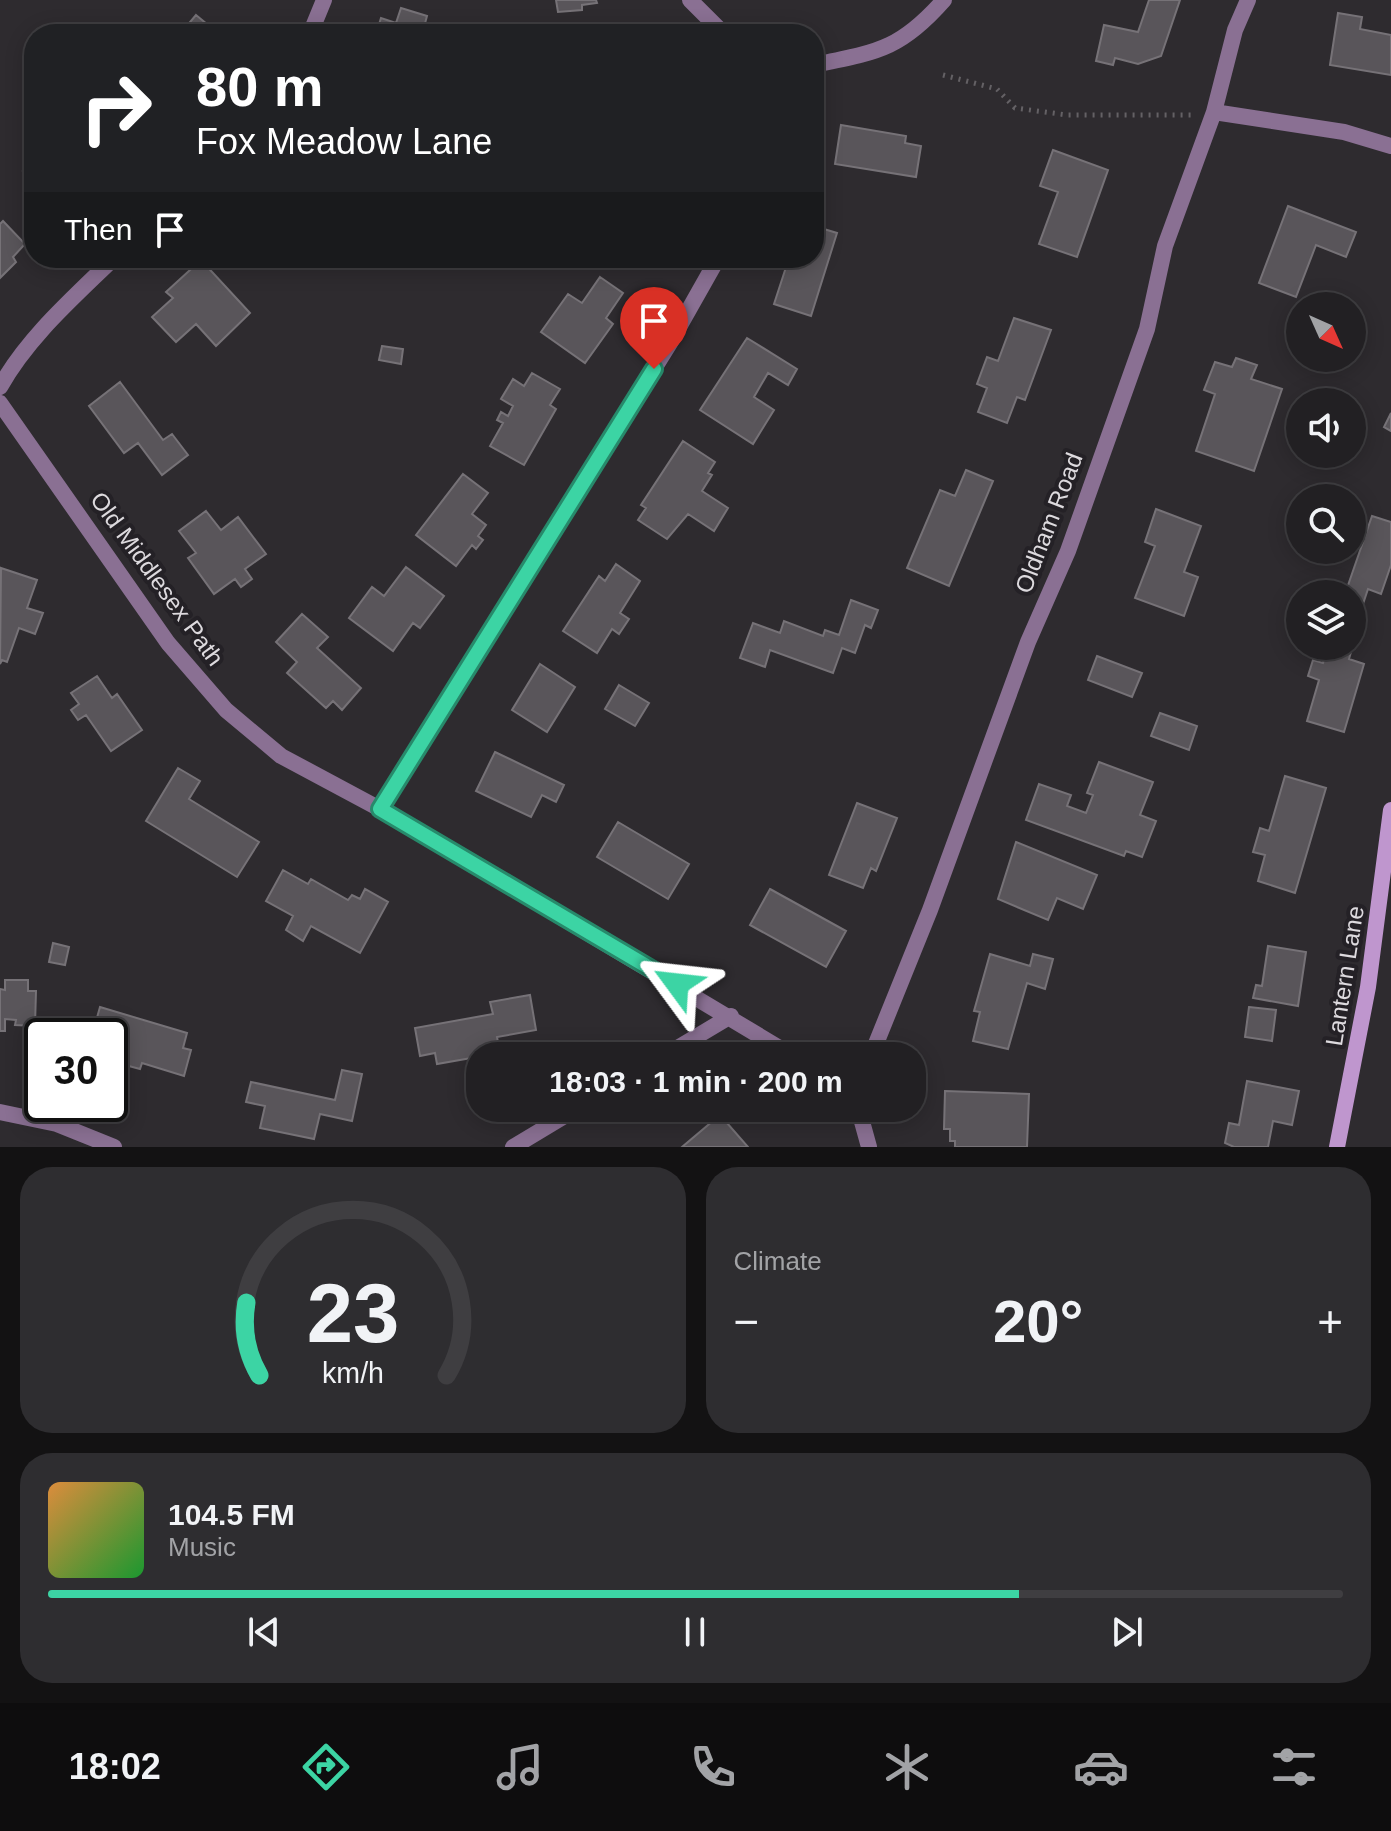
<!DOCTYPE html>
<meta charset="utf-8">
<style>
:root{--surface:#222023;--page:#2e2d30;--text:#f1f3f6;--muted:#a2a3a6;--line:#3f3e41;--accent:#3cd4a4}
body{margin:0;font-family:Helvetica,sans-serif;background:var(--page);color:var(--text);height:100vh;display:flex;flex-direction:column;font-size:30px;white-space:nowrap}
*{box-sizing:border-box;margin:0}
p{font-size:26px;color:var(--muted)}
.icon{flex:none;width:44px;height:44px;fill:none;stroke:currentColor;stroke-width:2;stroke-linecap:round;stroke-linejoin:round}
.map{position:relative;height:1147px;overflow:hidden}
.details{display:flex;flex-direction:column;gap:20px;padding:20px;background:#131213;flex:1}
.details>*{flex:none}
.top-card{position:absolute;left:24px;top:24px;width:800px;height:244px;border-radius:32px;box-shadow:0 4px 20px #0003,0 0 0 2px var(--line);background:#202124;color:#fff;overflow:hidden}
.needle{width:52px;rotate:135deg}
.buttons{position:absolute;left:1286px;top:292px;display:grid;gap:16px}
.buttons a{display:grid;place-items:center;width:80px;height:80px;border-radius:50%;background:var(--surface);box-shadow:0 4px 20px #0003,0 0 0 2px var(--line);font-size:40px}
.speed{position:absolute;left:24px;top:1018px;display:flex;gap:16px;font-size:40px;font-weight:700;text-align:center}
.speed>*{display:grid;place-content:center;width:104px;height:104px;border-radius:50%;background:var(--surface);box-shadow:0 4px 20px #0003,0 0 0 2px var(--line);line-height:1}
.speed .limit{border:4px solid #111;border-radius:12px;background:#fff;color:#111}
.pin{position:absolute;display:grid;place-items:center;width:68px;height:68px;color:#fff;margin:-82px -34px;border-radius:50% 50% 50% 0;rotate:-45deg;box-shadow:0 0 8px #0007}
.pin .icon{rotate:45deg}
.me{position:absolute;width:88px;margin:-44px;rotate:300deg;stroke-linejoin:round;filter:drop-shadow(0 0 6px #0008)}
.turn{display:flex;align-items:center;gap:28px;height:168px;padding:0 40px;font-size:36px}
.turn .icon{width:104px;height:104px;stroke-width:2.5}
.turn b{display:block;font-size:56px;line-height:68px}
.then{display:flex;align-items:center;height:76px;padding:0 40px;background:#0003;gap:16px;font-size:30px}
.big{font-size:60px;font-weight:700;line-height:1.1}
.details .tile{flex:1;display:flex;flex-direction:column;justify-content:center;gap:12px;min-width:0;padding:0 28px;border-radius:32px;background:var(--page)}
.details .dial{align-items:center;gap:0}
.dial svg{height:208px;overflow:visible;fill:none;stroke:var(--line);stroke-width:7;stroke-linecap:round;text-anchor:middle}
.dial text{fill:var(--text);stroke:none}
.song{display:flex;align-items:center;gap:24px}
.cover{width:96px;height:96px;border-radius:12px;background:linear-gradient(135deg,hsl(30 70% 55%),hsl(130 70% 35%))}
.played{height:8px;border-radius:4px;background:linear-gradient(90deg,var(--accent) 75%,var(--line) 75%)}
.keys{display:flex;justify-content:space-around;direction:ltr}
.heat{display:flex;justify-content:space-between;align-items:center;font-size:44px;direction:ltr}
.details .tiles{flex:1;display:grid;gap:20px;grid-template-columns:1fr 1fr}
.tile:last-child{grid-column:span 2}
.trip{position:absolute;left:466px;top:1042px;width:460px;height:80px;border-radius:32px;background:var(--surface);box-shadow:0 4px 20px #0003,0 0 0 2px var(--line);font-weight:700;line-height:80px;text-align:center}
.menu{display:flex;height:128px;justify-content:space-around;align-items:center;background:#0e0d0e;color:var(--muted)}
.menu .icon{width:56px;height:56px}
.menu .active{color:var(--accent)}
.menu b{font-size:36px;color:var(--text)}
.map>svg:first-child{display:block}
.building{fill:#59555a;stroke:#767277;stroke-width:2}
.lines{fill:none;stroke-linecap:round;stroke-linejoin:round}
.path{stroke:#646165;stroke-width:5;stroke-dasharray:2 6;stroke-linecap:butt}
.street{stroke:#8a7093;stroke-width:16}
.secondary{stroke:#bf96ce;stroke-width:16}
.route-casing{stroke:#278a6b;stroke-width:20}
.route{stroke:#3cd4a4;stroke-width:14}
.labels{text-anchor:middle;stroke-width:8;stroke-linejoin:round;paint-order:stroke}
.street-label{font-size:24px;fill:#dddade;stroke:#242126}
</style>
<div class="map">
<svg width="1391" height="1147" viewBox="0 0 1391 1147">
<rect width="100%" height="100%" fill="#2e2b2f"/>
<!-- building -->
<path class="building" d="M556 0H596L597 3 582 5V10L558 12Z
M1149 0H1180L1161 56 1138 64 1115 58 1113 65 1096 61 1104 25 1138 32Z
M401 8 427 16 423 31 427 34H376L381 18 396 23Z
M1338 13 1362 17 1360 29 1391 35V75L1330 65Z
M196 15 208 25 201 34H180Z
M841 125 906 136 905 143 921 146 916 177 835 164Z
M1053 150 1108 170 1077 257 1039 244 1058 192 1040 186Z
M34 160V201L24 191 34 181 23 171Z
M1288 206 1356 232 1346 257 1316 245 1296 297 1259 283Z
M3 221 25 244 13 257 16 262 0 278V224Z
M814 226 837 233 811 316 774 304 789 258H814Z
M201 260 250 313 216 346 196 324 176 342 152 317 173 298 166 292Z
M600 277 623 293 606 318 613 324 585 363 541 332 568 294 582 303Z
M1014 318 1051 330 1025 400 1017 397 1007 423 978 412 987 388 977 384 987 357 998 361Z
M747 338 797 369 788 385 768 373 754 397 774 410 753 444 700 410Z
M382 346 403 349 401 364 379 360Z
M1236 358 1257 365 1251 379 1282 389 1254 471 1196 451 1215 394 1204 390 1215 362 1232 367Z
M532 373 560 389 550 405 556 409 524 465 490 446 503 423 497 420 501 412 508 416 513 406 501 399 513 379 524 386Z
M120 382 163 440 172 434 188 455 162 475 138 443 124 453 89 406Z
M1391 413V431L1384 427Z
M683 441 715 462 708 473 712 475 702 491 728 508 714 531 688 514 667 539 638 520 646 508 641 505Z
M966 470 993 481 949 586 907 568 940 490 955 496Z
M463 474 488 493 472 514 486 525 478 536 483 540 476 549 472 545 456 566 416 535Z
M1156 509 1201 526 1184 572 1198 577 1184 616 1135 598 1155 546 1145 542Z
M206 511 221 530 238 517 266 554 245 569 252 579 241 587 235 579 214 594 188 558 196 553 179 531Z
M1372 516 1391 522V565L1381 594 1368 589 1363 604 1352 600V594H1345Z
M616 564 640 581 620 613 629 619 619 634 612 629 597 653 563 631 599 576 605 581Z
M406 567 444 596 420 628 413 623 393 651 349 618 372 587 384 596Z
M1 568 37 580 27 608 43 613 35 634 19 628 7 662 2 660 0 664Z
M851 600 878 610 871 628 865 625 855 653 842 648 833 673 770 650 765 667 740 658 753 623 780 633 784 621 823 636 825 630 839 635Z
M302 614 328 637 317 648 361 688 342 710 333 701 326 708 287 673 297 662 276 642Z
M1352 645H1353L1349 659 1364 664 1344 732 1307 721 1319 680 1308 676 1313 660 1323 663 1328 646Z
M1097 656 1142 673 1132 697 1088 680Z
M540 664 575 687 547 732 512 710Z
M97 676 112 698 117 694 142 730 111 751 86 715 78 720 71 710 79 704 71 693Z
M619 685 649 703 635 726 605 709Z
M1160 713 1197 726 1189 750 1151 736Z
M495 752 564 785 556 802 542 795 531 817 476 791Z
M1099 762 1153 782 1140 815 1156 821 1142 857 1126 851 1124 856 1026 820 1039 784 1071 795 1067 806 1086 813 1093 795 1087 793Z
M178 768 200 781 189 799 259 842 237 877 146 821Z
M1285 776 1326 788 1295 893 1258 881 1265 855 1253 852 1260 828 1269 831Z
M857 803 897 818 876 871 871 868 863 888 829 875Z
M618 822 689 864 668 899 597 857Z
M1016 842 1097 875 1083 909 1057 898 1048 920 998 899Z
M283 870 308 884 311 879 348 900 352 895 360 899 365 889 388 902 360 953 311 926 303 941 286 930 293 916 266 901Z
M770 889 846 931 826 967 750 925Z
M53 943 69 947 65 965 49 962Z
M1268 946 1306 952 1298 1006 1253 998 1256 985 1262 986Z
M990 954 1030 966 1033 954 1053 959 1045 989 1027 983 1008 1049 973 1041 980 1012 974 1011Z
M5 980H28V991H36L35 1026 15 1025 16 1020 5 1019V1031H0V989L5 990Z
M530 995 536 1030 497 1037 500 1053 437 1064 435 1053 420 1056 415 1028 493 1014 490 1002Z
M100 1007 187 1033 183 1048 191 1050 184 1076 142 1063 140 1069 110 1061V1036H87L88 1031 93 1032Z
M1249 1007 1276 1010 1272 1041 1245 1037Z
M342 1070 362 1074 352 1121 320 1114 314 1139 260 1128 265 1106 246 1102 251 1082 335 1100Z
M1247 1081 1299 1091 1292 1125 1273 1121 1268 1147H1234L1225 1143 1229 1123 1239 1125Z
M945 1091 1029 1094 1027 1147H955V1141H950V1129H944Z
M720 1115 748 1147H682Z"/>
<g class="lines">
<!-- path -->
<path class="path" d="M943 75 997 89 1015 108 1067 115H1192"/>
<!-- street -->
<path class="street" d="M690 0 724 34
M310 34 324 0
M814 65C877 52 900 50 944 0
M1214 112 1344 132 1391 146
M0 387C28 337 73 298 114 258
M0 403 168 643 226 710 281 756 380 809 793 1056
M380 809 670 343 718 258
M664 1056 731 1016
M871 1056 930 910 1028 642 1068 551 1147 329 1165 246 1214 112 1235 30 1248 0
M862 1108 861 1118 869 1147
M0 1112 57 1124 114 1147
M513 1147 578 1108"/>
<!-- secondary -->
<path class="secondary" d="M1337 1147 1368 987 1391 810"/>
</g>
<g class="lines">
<!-- route casing -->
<g class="route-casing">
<path id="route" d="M654 369 380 809 677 984"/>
</g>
<!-- route -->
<use href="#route" class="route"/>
</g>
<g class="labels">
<!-- street labels -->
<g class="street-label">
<text transform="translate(1049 523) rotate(-69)" y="8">Oldham Road</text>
<text transform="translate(157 579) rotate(54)" y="8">Old Middlesex Path</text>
<text transform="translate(1345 976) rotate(-81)" y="8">Lantern Lane</text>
</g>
</g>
</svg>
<div class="buttons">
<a><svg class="needle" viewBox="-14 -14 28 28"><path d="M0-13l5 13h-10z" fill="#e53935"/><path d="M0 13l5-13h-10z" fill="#a2a3a6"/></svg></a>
<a><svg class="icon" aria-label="sound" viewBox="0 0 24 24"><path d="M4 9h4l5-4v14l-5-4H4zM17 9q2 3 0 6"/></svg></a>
<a><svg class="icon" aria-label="search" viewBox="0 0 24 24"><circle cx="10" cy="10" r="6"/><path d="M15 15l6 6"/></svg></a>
<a><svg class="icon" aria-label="layers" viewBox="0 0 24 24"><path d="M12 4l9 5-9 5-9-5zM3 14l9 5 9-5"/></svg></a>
</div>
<div class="speed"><div class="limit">30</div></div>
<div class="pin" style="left:654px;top:369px;background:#d93025"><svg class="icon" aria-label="arrive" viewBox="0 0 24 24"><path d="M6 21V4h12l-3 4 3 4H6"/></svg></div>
<svg class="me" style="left:677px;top:984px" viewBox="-20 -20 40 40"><path d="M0-17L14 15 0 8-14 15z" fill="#3cd4a4" stroke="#fff" stroke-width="4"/></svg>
<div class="trip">18:03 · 1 min · 200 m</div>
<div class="top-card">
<div class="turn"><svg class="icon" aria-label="right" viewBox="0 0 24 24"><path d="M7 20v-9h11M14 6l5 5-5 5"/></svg><div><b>80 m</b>Fox Meadow Lane</div></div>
<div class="then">Then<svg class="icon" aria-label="arrive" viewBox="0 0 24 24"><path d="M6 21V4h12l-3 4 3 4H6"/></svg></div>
</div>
</div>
<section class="details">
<div class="tiles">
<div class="tile dial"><svg viewBox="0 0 100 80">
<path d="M14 69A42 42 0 1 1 86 69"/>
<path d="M14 69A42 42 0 0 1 9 41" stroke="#3cd4a4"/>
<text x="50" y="56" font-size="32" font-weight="700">23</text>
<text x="50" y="72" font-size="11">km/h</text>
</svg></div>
<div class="tile"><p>Climate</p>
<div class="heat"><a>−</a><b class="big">20°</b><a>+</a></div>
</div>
<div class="tile">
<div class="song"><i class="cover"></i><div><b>104.5 FM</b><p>Music</p></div></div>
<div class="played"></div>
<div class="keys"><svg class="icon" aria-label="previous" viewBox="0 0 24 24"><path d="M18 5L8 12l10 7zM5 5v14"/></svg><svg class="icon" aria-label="pause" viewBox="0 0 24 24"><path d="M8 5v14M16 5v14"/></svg><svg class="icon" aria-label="next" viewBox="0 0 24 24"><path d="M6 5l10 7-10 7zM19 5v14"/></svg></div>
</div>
</div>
</section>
<nav class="menu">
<b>18:02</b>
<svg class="icon active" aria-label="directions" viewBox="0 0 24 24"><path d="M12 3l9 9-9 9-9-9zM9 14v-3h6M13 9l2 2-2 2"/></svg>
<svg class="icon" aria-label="music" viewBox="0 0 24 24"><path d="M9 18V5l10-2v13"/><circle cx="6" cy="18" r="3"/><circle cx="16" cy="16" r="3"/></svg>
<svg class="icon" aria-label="phone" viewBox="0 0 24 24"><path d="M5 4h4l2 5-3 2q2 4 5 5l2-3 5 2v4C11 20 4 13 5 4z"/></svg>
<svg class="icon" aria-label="climate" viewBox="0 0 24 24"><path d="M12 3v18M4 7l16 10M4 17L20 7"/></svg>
<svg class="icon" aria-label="car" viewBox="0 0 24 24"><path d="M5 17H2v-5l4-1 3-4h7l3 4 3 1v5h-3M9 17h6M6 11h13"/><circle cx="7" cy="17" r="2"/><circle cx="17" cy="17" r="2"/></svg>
<svg class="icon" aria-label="filters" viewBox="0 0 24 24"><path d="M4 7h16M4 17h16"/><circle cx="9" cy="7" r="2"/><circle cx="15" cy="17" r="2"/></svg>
</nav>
